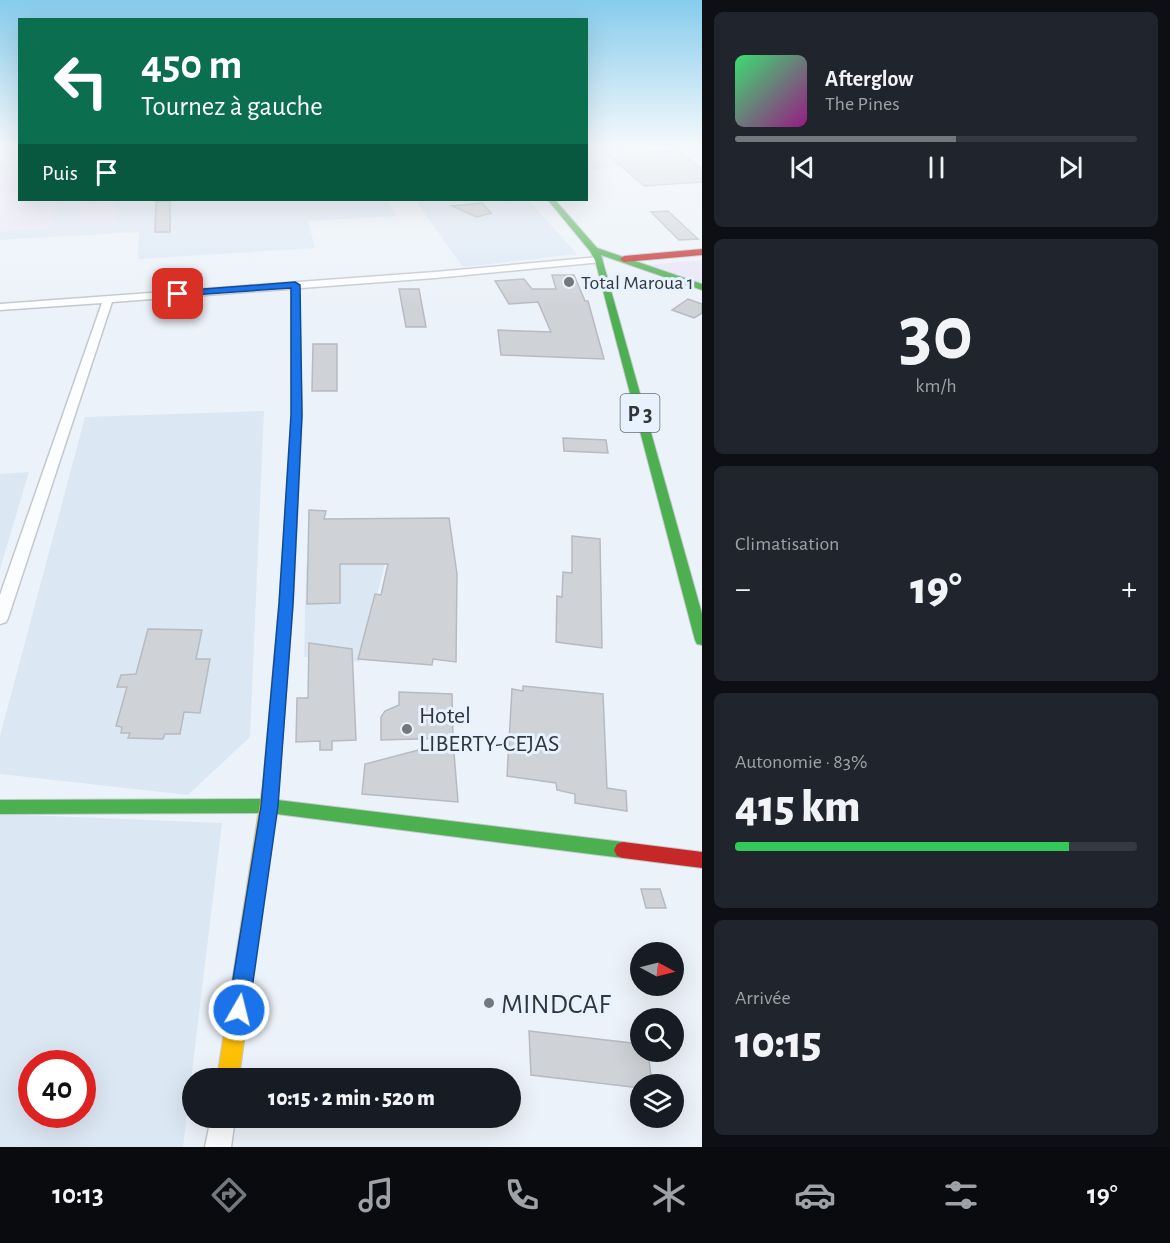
<!DOCTYPE html>
<html lang="fr">
<meta charset="utf-8">
<style>
:root{--surface:#171b24;--page:#20242c;--text:#f1f3f6;--muted:#9ea1a6;--line:#363941;--accent:#72787d}
body{margin:0;font-family:"Alegreya Sans",sans-serif;background:var(--page);color:var(--text);height:100vh;display:flex;flex-direction:column;font-size:22px;white-space:nowrap}
*{box-sizing:border-box;margin:0}
p{font-size:20px;color:var(--muted)}
.icon{flex:none;width:33px;height:33px;fill:none;stroke:currentColor;stroke-width:2;stroke-linecap:round;stroke-linejoin:round}
.map{position:relative;flex:1;overflow:hidden}
.sheet{display:flex;flex-direction:column;gap:12px;padding:12px;background:#0d0f14;width:468px}
.sheet>*{flex:none}
.hud{position:absolute;left:18px;top:18px;width:570px;height:183px;border-radius:0px;box-shadow:0 6px 24px #0002;background:#0b6e4f;color:#fff;overflow:hidden}
.needle{width:39px;rotate:97deg}
.fabs{position:absolute;left:630px;top:942px;display:grid;gap:12px}
.fabs a{display:grid;place-items:center;width:54px;height:54px;border-radius:50%;background:var(--surface);box-shadow:0 6px 24px #0002;font-size:30px}
.speed{position:absolute;left:18px;top:1050px;display:flex;gap:12px;font-size:30px;font-weight:700;text-align:center}
.speed>*{display:grid;place-content:center;width:78px;height:78px;border-radius:50%;background:var(--surface);box-shadow:0 6px 24px #0002;line-height:1}
.speed .limit{border:9px solid #d22;background:#fff;color:#111}
.pin{position:absolute;display:grid;place-items:center;width:51px;height:51px;color:#fff;margin:-26px;border-radius:12px;box-shadow:0 3px 9px #0006}
.me{position:absolute;width:66px;margin:-33px;rotate:8deg;stroke-linejoin:round;filter:drop-shadow(0 0 4px #0008)}
.turn{display:flex;align-items:center;gap:21px;height:126px;padding:0 24px;font-size:27px}
.turn .icon{width:78px;height:78px;stroke-width:2.5}
.turn b{display:block;font-size:42px;line-height:51px}
.then{display:flex;align-items:center;height:57px;padding:0 24px;background:#0003;gap:12px;font-size:22px}
.big{font-size:45px;font-weight:800;line-height:1.1}
.sheet .tile{flex:1;display:flex;flex-direction:column;justify-content:center;gap:9px;min-width:0;padding:0 21px;border-radius:9px;background:var(--page)}
.sheet .dial{align-items:center;gap:0}
.dial b{font-size:78px;line-height:1}
.song{display:flex;align-items:center;gap:18px}
.cover{width:72px;height:72px;border-radius:9px;background:linear-gradient(135deg,hsl(140 70% 55%),hsl(310 70% 35%))}
.played{height:6px;border-radius:3px;background:linear-gradient(90deg,var(--accent) 55%,var(--line) 55%)}
.keys{display:flex;justify-content:space-around;direction:ltr}
.heat{display:flex;justify-content:space-between;align-items:center;font-size:33px;direction:ltr}
.charge{height:9px;border-radius:4px;background:linear-gradient(90deg,#34c759 83%,var(--line) 0)}
.trip{position:absolute;left:182px;top:1068px;width:339px;height:60px;border-radius:30px;background:var(--surface);box-shadow:0 6px 24px #0002;font-weight:800;line-height:60px;text-align:center}
.tab-bar{display:flex;height:96px;justify-content:space-around;align-items:center;background:#090b0e;color:var(--muted)}
.tab-bar .icon{width:42px;height:42px}
.tab-bar .current{color:var(--accent)}
.tab-bar b{font-size:27px;color:var(--text)}
main{display:flex;flex:1;min-height:0}
.map>svg:first-child{display:block}
.built{fill:#dce7f4;fill-rule:evenodd}
.green{fill:#e9e5f7}
.building{fill:#cfd2d7;stroke:#b7bac0;stroke-width:1.5}
.lines{fill:none;stroke-linecap:round;stroke-linejoin:round}
.street-casing{stroke:#c3c8cd;stroke-width:3}
.fast-casing{stroke:#c3c8cd;stroke-width:2}
.slow-casing{stroke:#c3c8cd;stroke-width:2}
.jam-casing{stroke:#c3c8cd;stroke-width:2}
.street{fill:#fcfdfe;fill-rule:evenodd}
.fast{fill:#4caf50;fill-rule:evenodd}
.slow{fill:#ffc107;fill-rule:evenodd}
.jam{fill:#c62828;fill-rule:evenodd}
.route{fill:#1a73e8;stroke:#114b97;stroke-width:1.5}
.poi-dot{fill:#72787d;stroke:#e7f2fe;stroke-width:2}
.labels{text-anchor:middle;stroke-width:6;stroke-linejoin:round;paint-order:stroke}
.far-poi-label{font-size:20px;fill:#31363a;stroke:#e7f2fe;text-anchor:start}
.shield{fill:#e7f2fe;stroke:#686e75;stroke-width:1.5}
.shield-label{font-size:22px;font-weight:bold;fill:#31363a}
.poi-label{font-size:24px;fill:#31363a;stroke:#e7f2fe;text-anchor:start}
.near-poi-label{font-size:28px;fill:#31363a;stroke:#e7f2fe;text-anchor:start}
</style>
<main>
<div class="map">
<svg width="702" height="1147" viewBox="0 0 702 1147">
<rect width="100%" height="100%" fill="#ecf2f9"/>
<!-- built -->
<path class="built" d="M0 147H19L20 200H388L396 216 308 221 315 248 138 259 139 232 0 240Z
M587 147H625L649 165 587 170Z
M415 200H528L577 254 463 267Z
M264 411 250 737 188 795 0 774V736L85 417Z
M29 472 0 569V474Z
M331 564H385L360 662 304 657 306 565Z
M0 814 222 823 183 1147H0ZM32 1064H82V1114H32Z"/>
<!-- green -->
<path class="green" d="M19 174 20 200H57L49 229 0 231V175Z
M116 201 114 225 78 227 82 203Z
M702 260V284L648 265Z"/>
<!-- building -->
<path class="building" d="M599 147H623L631 153 677 150 702 169V182L644 186Z
M170 201V232H155L156 202Z
M482 203 491 213 477 217 452 206Z
M668 211 698 239 679 240 651 212Z
M552 275H574L585 301H588L604 359 501 355 498 330 551 332 538 302 509 304 495 281 524 279 532 289H556Z
M399 289H419L426 327H406Z
M688 299 702 304V313L694 318 672 310Z
M313 344H337V391H312Z
M563 438 606 440 608 453 564 451Z
M309 510 326 511 324 519 449 518 457 574 456 662 433 659 432 665 358 659 375 594 381 595 388 564H340V603L307 604Z
M572 536 600 539 602 648 556 642 557 596 562 597 563 572 572 573Z
M148 629 202 630 196 659H210L200 713 184 712 180 734H165L163 739 128 738 130 733H121L122 727 116 726 127 687H117L121 675 136 674Z
M309 643 352 649 356 740 332 741V750H320V741L296 742 297 698H308Z
M523 686 603 694 607 788 626 791 627 811 575 803V794L557 790 556 783 507 776 512 689 523 691Z
M399 692 452 694 453 738 381 740V717L385 711 399 705Z
M453 741 458 802 362 794 365 764Z
M641 889H660L666 908H646Z
M529 1031 640 1044V1052H648L652 1084H640V1088L531 1075Z"/>
<g class="lines">
<!-- street casing -->
<g class="street-casing">
<path id="street" d="M599 257 602 258V262L435 278 112 302 8 618 6 622 0 624V595L102 303 0 310V304L435 272Z
M211 1118H235L231 1147H205Z"/>
</g>
<!-- fast casing -->
<g class="fast-casing">
<path id="fast" d="M548 200H555L597 248 702 284V290L601 255 702 614V645L697 644 695 640 595 260 590 251Z
M295 282 299 285 302 415 293 604 279 784 277 789 271 791 265 789 263 784 279 604 292 415 291 285Z
M269 799 623 842 629 844 632 850 629 856 623 858 269 813 0 814V800Z"/>
</g>
<!-- slow casing -->
<g class="slow-casing">
<path id="slow" d="M271 777 277 779 279 784 239 1078H217L263 784 265 779Z"/>
</g>
<!-- jam casing -->
<g class="jam-casing">
<path id="jam" d="M702 249V255L624 262 620 259 624 256Z
M623 842 702 852V868L623 858 617 856 614 850 617 844Z"/>
</g>
<!-- street -->
<use href="#street" class="street"/>
<!-- fast -->
<use href="#fast" class="fast"/>
<!-- slow -->
<use href="#slow" class="slow"/>
<!-- jam -->
<use href="#jam" class="jam"/>
</g>
<!-- sky -->
<linearGradient id="sky" x2="0" y2="1"><stop stop-color="#86ccec"/><stop offset="0.48" stop-color="#f6f9fc"/><stop offset="1" stop-color="#f6f9fc" stop-opacity="0"/></linearGradient>
<rect width="702" height="307" fill="url(#sky)"/>
<!-- route -->
<path class="route" d="M295 282 300 285 302 415 293 604 278 806 249 1010 246 1018 239 1021 231 1018 228 1010 261 806 279 604 291 415V288L178 296 173 294 178 291Z"/>
<!-- markers -->
<g class="poi-dot">
<circle cx="569" cy="282" r="6"/>
<circle cx="407" cy="729" r="6"/>
<circle cx="489" cy="1003" r="6"/>
</g>
<g class="labels">
<!-- far-poi labels -->
<g class="far-poi-label">
<text x="581" y="289">Total Maroua 1</text>
</g>
<!-- shield labels -->
<rect class="shield" x="620.5" y="394" width="39" height="38" rx="4.5"/>
<g class="shield-label">
<text x="640" y="421">P 3</text>
</g>
<!-- poi labels -->
<g class="poi-label">
<text x="419" y="723">Hotel<tspan x="419" dy="28">LIBERTY-CEJAS</tspan></text>
</g>
<!-- near-poi labels -->
<g class="near-poi-label">
<text x="501" y="1013">MINDCAF</text>
</g>
</g>
</svg>
<div class="fabs">
<a><svg class="needle" viewBox="-14 -14 28 28"><path d="M0-13l5 13h-10z" fill="#e53935"/><path d="M0 13l5-13h-10z" fill="#9ea1a6"/></svg></a>
<a><svg class="icon" aria-label="search" viewBox="0 0 24 24"><circle cx="10" cy="10" r="6"/><path d="M15 15l6 6"/></svg></a>
<a><svg class="icon" aria-label="layers" viewBox="0 0 24 24"><path d="M12 4l9 5-9 5-9-5zM3 14l9 5 9-5"/></svg></a>
</div>
<div class="speed"><div class="limit">40</div></div>
<div class="pin" style="left:178px;top:294px;background:#d93025"><svg class="icon" aria-label="arrive" viewBox="0 0 24 24"><path d="M6 21V4h12l-3 4 3 4H6"/></svg></div>
<svg class="me" style="left:239px;top:1010px" viewBox="-20 -20 40 40"><circle r="17" fill="#1a73e8" stroke="#fff" stroke-width="3"/><path d="M0-11L8 9 0 5-8 9z" fill="#fff"/></svg>
<div class="trip">10:15 · 2 min · 520 m</div>
<div class="hud">
<div class="turn"><svg class="icon" aria-label="left" viewBox="0 0 24 24"><path d="M17 20v-9H6M10 6l-5 5 5 5"/></svg><div><b>450 m</b>Tournez à gauche</div></div>
<div class="then">Puis<svg class="icon" aria-label="arrive" viewBox="0 0 24 24"><path d="M6 21V4h12l-3 4 3 4H6"/></svg></div>
</div>
</div>
<section class="sheet">
<div class="tile">
<div class="song"><i class="cover"></i><div><b>Afterglow</b><p>The Pines</p></div></div>
<div class="played"></div>
<div class="keys"><svg class="icon" aria-label="previous" viewBox="0 0 24 24"><path d="M18 5L8 12l10 7zM5 5v14"/></svg><svg class="icon" aria-label="pause" viewBox="0 0 24 24"><path d="M8 5v14M16 5v14"/></svg><svg class="icon" aria-label="next" viewBox="0 0 24 24"><path d="M6 5l10 7-10 7zM19 5v14"/></svg></div>
</div>
<div class="tile dial"><b>30</b><p>km/h</p></div>
<div class="tile"><p>Climatisation</p>
<div class="heat"><a>−</a><b class="big">19°</b><a>+</a></div>
</div>
<div class="tile"><p>Autonomie · 83%</p><b class="big">415 km</b><div class="charge"></div></div>
<div class="tile"><p>Arrivée</p><b class="big">10:15</b></div>
</section>
</main>
<nav class="tab-bar">
<b>10:13</b>
<svg class="icon current" aria-label="directions" viewBox="0 0 24 24"><path d="M12 3l9 9-9 9-9-9zM9 14v-3h6M13 9l2 2-2 2"/></svg>
<svg class="icon" aria-label="music" viewBox="0 0 24 24"><path d="M9 18V5l10-2v13"/><circle cx="6" cy="18" r="3"/><circle cx="16" cy="16" r="3"/></svg>
<svg class="icon" aria-label="phone" viewBox="0 0 24 24"><path d="M5 4h4l2 5-3 2q2 4 5 5l2-3 5 2v4C11 20 4 13 5 4z"/></svg>
<svg class="icon" aria-label="climate" viewBox="0 0 24 24"><path d="M12 3v18M4 7l16 10M4 17L20 7"/></svg>
<svg class="icon" aria-label="car" viewBox="0 0 24 24"><path d="M5 17H2v-5l4-1 3-4h7l3 4 3 1v5h-3M9 17h6M6 11h13"/><circle cx="7" cy="17" r="2"/><circle cx="17" cy="17" r="2"/></svg>
<svg class="icon" aria-label="filters" viewBox="0 0 24 24"><path d="M4 7h16M4 17h16"/><circle cx="9" cy="7" r="2"/><circle cx="15" cy="17" r="2"/></svg>
<b>19°</b>
</nav>
